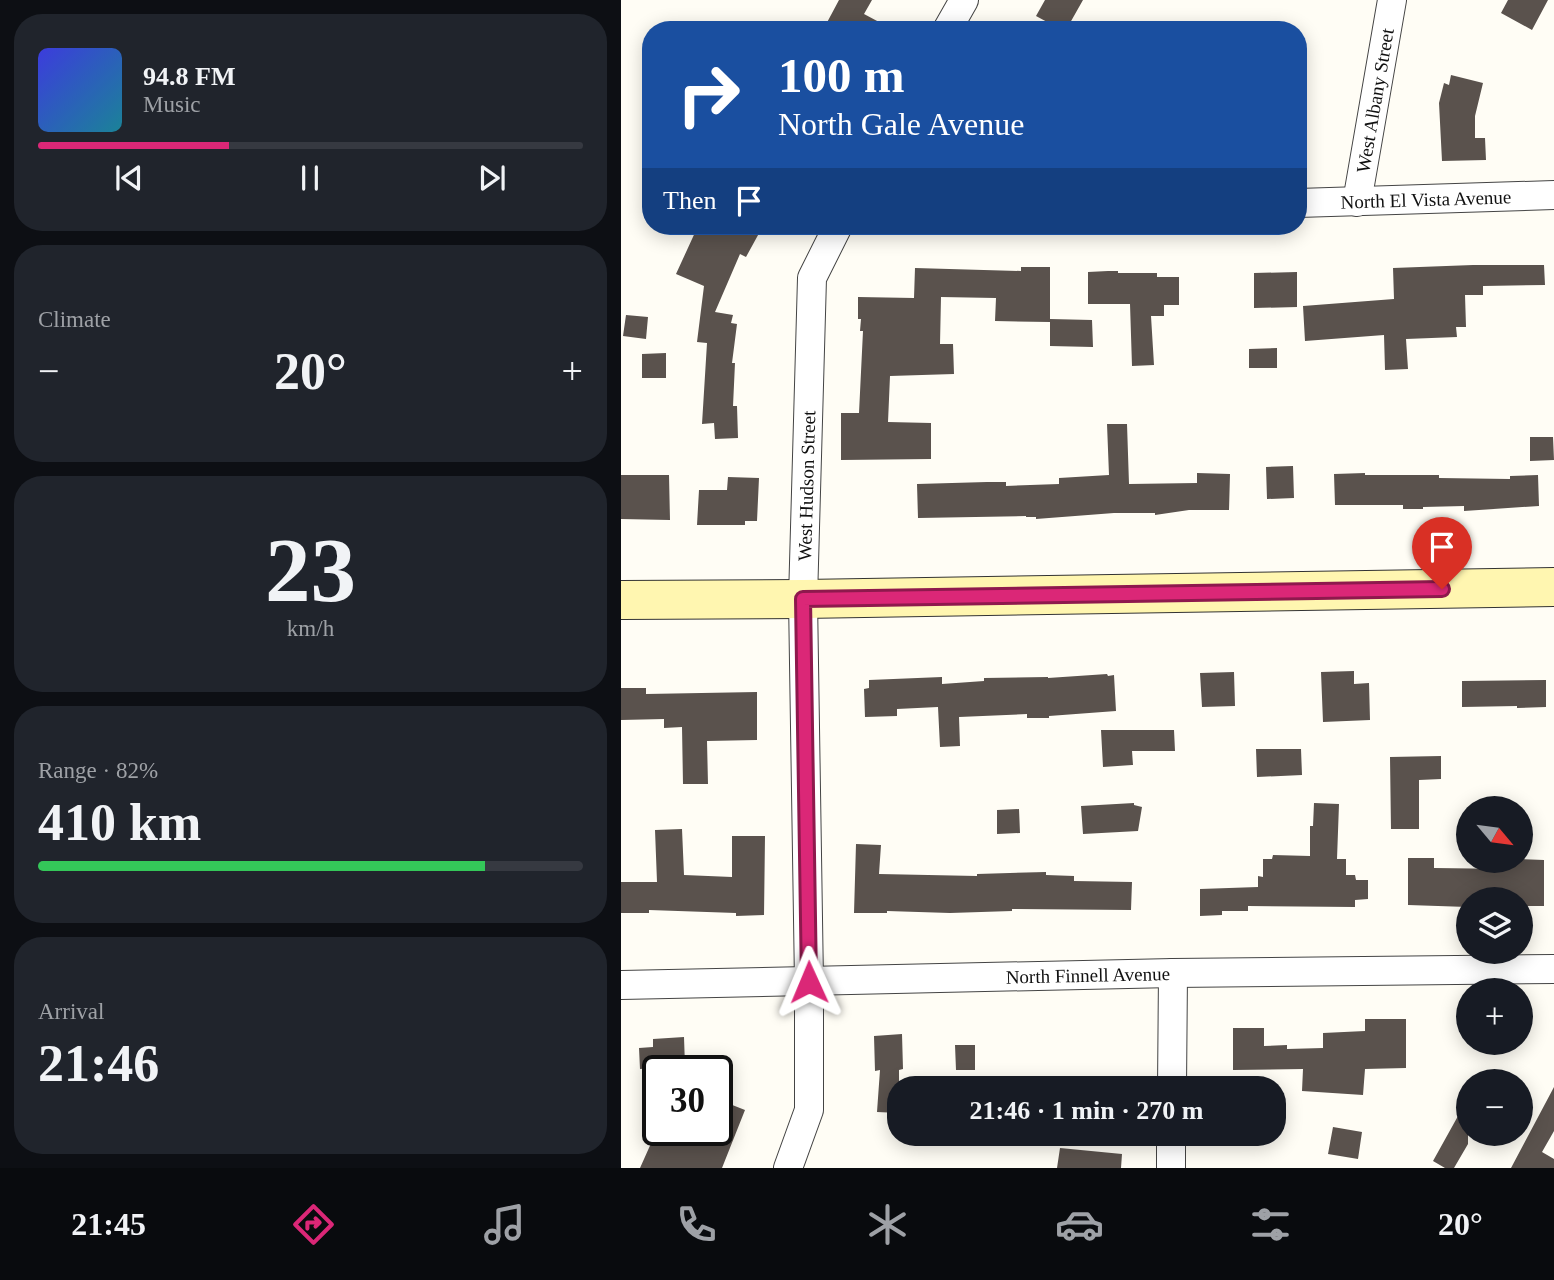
<!DOCTYPE html>
<meta charset="utf-8">
<style>
:root{--surface:#171b24;--page:#20242c;--text:#f1f3f6;--muted:#9ea1a6;--line:#363941;--accent:#db2777}
body{margin:0;font-family:Georgia,serif;background:var(--page);color:var(--text);height:100vh;display:flex;flex-direction:column;font-size:26px;white-space:nowrap}
*{box-sizing:border-box;margin:0}
p{font-size:23px;color:var(--muted)}
.icon{flex:none;width:38px;height:38px;fill:none;stroke:currentColor;stroke-width:2;stroke-linecap:round;stroke-linejoin:round}
.map{position:relative;flex:1;overflow:hidden}
.panel{display:flex;flex-direction:column;gap:14px;padding:14px;background:#0d0f14;width:621px}
.panel>*{flex:none}
.top-card{position:absolute;left:21px;top:21px;width:665px;height:214px;border-radius:28px;box-shadow:0 4px 18px #0003;background:#1a4fa0;color:#fff;overflow:hidden}
.needle{width:46px;rotate:119deg}
.buttons{position:absolute;left:835px;top:796px;display:grid;gap:14px}
.buttons a{display:grid;place-items:center;width:77px;height:77px;border-radius:50%;background:var(--surface);box-shadow:0 4px 18px #0003;font-size:35px}
.speed{position:absolute;left:21px;top:1055px;display:flex;gap:14px;font-size:35px;font-weight:700;text-align:center}
.speed>*{display:grid;place-content:center;width:91px;height:91px;border-radius:50%;background:var(--surface);box-shadow:0 4px 18px #0003;line-height:1}
.speed .limit{border:4px solid #111;border-radius:10px;background:#fff;color:#111}
.pin{position:absolute;display:grid;place-items:center;width:60px;height:60px;color:#fff;margin:-72px -30px;border-radius:50% 50% 50% 0;rotate:-45deg;box-shadow:0 0 7px #0007}
.pin .icon{rotate:45deg}
.me{position:absolute;width:77px;margin:-38px;rotate:359deg;stroke-linejoin:round;filter:drop-shadow(0 0 5px #0008)}
.turn{display:flex;align-items:center;gap:24px;height:147px;padding:0 21px;font-size:32px}
.turn .icon{width:91px;height:91px;stroke-width:2.5}
.turn b{display:block;font-size:49px;line-height:60px}
.then{display:flex;align-items:center;height:66px;padding:0 21px;background:#0003;gap:14px;font-size:26px}
.big{font-size:52px;font-weight:700;line-height:1.1}
.panel .tile{flex:1;display:flex;flex-direction:column;justify-content:center;gap:10px;min-width:0;padding:0 24px;border-radius:28px;background:var(--page)}
.panel .dial{align-items:center;gap:0}
.dial b{font-size:91px;line-height:1}
.song{display:flex;align-items:center;gap:21px}
.cover{width:84px;height:84px;border-radius:10px;background:linear-gradient(135deg,hsl(240 70% 55%),hsl(190 70% 35%))}
.played{height:7px;border-radius:4px;background:linear-gradient(90deg,var(--accent) 35%,var(--line) 35%)}
.keys{display:flex;justify-content:space-around;direction:ltr}
.heat{display:flex;justify-content:space-between;align-items:center;font-size:38px;direction:ltr}
.charge{height:10px;border-radius:5px;background:linear-gradient(90deg,#34c759 82%,var(--line) 0)}
.trip{position:absolute;left:266px;top:1076px;width:399px;height:70px;border-radius:28px;background:var(--surface);box-shadow:0 4px 18px #0003;font-weight:700;line-height:70px;text-align:center}
.dock{display:flex;height:112px;justify-content:space-around;align-items:center;background:#090b0e;color:var(--muted)}
.dock .icon{width:49px;height:49px}
.dock .selected{color:var(--accent)}
.dock b{font-size:32px;color:var(--text)}
main{display:flex;flex:1;min-height:0}
.map>svg:first-child{display:block}
.building{fill:#5a524d}
.lines{fill:none;stroke-linecap:round;stroke-linejoin:round}
.street-casing{stroke:#444;stroke-width:30}
.secondary-casing{stroke:#333;stroke-width:40}
.street{stroke:#fff;stroke-width:28}
.secondary{stroke:#fff6b0;stroke-width:38}
.route-casing{stroke:#8e194d;stroke-width:18}
.route{stroke:#db2777;stroke-width:12}
.labels{text-anchor:middle;stroke-width:7;stroke-linejoin:round;paint-order:stroke}
.street-label{font-size:19px;fill:#111;stroke:#fff}
</style>
<main>
<section class="panel">
<div class="tile">
<div class="song"><i class="cover"></i><div><b>94.8 FM</b><p>Music</p></div></div>
<div class="played"></div>
<div class="keys"><svg class="icon" aria-label="previous" viewBox="0 0 24 24"><path d="M18 5L8 12l10 7zM5 5v14"/></svg><svg class="icon" aria-label="pause" viewBox="0 0 24 24"><path d="M8 5v14M16 5v14"/></svg><svg class="icon" aria-label="next" viewBox="0 0 24 24"><path d="M6 5l10 7-10 7zM19 5v14"/></svg></div>
</div>
<div class="tile"><p>Climate</p>
<div class="heat"><a>−</a><b class="big">20°</b><a>+</a></div>
</div>
<div class="tile dial"><b>23</b><p>km/h</p></div>
<div class="tile"><p>Range · 82%</p><b class="big">410 km</b><div class="charge"></div></div>
<div class="tile"><p>Arrival</p><b class="big">21:46</b></div>
</section>
<div class="map">
<svg width="933" height="1168" viewBox="0 0 933 1168">
<rect width="100%" height="100%" fill="#fffdf5"/>
<!-- building -->
<path class="building" d="M218 0H251L243 14 273 30H202Z
M424 0H462L445 30H441L415 16Z
M887 0H927L911 30 880 13Z
M830 75 862 83 854 116V138H864L865 160 821 161 818 103 823 83 828 85Z
M77 226H142L125 257 119 254 94 312 112 315 110 323 116 324 111 363H114L112 406H116L117 438 94 439 93 423 81 424 86 343 76 342 83 286 55 274Z
M852 265H923L924 285 862 286V295H844L845 327H835L836 337 785 339 787 369 764 370 763 335 684 341 682 306 773 299 772 268Z
M400 267H429V322L374 321 375 298 320 297 319 344H332L333 374 269 376 267 422 310 423V459L220 460V413H238L242 331H239L240 319H237V297L293 298 294 268 400 271Z
M487 271H497V273H536V277H558V305H543V316H530L533 365 511 366 509 304H467V272Z
M676 272V307L633 308V273Z
M5 315 27 317 25 339 2 336Z
M429 319 471 320 472 347 429 346Z
M656 348V368H628V349Z
M45 353V378H21V354Z
M486 424H506L508 484 576 483V473L609 474 608 510H568L534 515V513H493L415 519V517H405V516L297 518 296 484 366 482H385V486L438 484V478L488 475Z
M909 437H932L933 460 909 461Z
M672 466 673 498 646 499 645 467Z
M744 473V475H818V478L889 479V476L917 475 918 506 843 511V506L802 507V509H782V505H714L713 474Z
M0 475H48L49 520 0 519Z
M107 477 138 478 136 521H124V525H76L78 490H106Z
M733 671V684L748 683 749 720 702 722 700 672Z
M613 672 614 706 581 707 579 673Z
M486 674 487 676 493 675 495 711 428 716V718H406V714L338 717 339 746 319 747 317 707 276 709V716L244 717 243 689 248 688V680L321 677V684L363 681V678L427 677V678Z
M925 680V707L896 708V706L841 707V681Z
M0 688H25V694L136 692V740L86 741 87 784H62L61 727 43 728V719L0 720Z
M480 730H553L554 751H511L512 765H511L482 767Z
M635 749H680L681 775 636 777Z
M820 756V779L798 780V829H770L769 757Z
M513 803V805L521 807 517 831 462 834 460 806Z
M693 803 718 804 716 859H725V875H734L735 880H747V899L734 900V907L627 906V911H601V915L579 916V889L637 887V876L642 877V859H651L652 855 689 856V826H692Z
M398 809 399 833 376 834V810Z
M61 829 63 875 111 877V836H144L143 915 115 916V913L28 910V913H0V882H36L34 830Z
M235 844 260 845 258 874 356 876V874L425 872V875L453 876V881L511 882 510 910 391 909V911L329 913 266 911V913H233Z
M787 858H813V868L890 869V861H900V859L923 860V906H900V900H847V907L787 905Z
M744 1019H785V1068L744 1069 742 1095 681 1091 682 1069 612 1070V1028H643V1046L666 1045V1049L702 1048V1033L744 1031Z
M281 1034 282 1069 278 1070V1113L256 1112 259 1070 254 1071 253 1036Z
M63 1037 64 1066 19 1069 18 1048 32 1047V1039Z
M334 1045H354V1070H335Z
M933 1087V1131L921 1152 933 1159V1168H890Z
M847 1098V1144L833 1168H824L812 1161Z
M96 1099 124 1110 101 1168H19L36 1130H96Z
M712 1127 741 1132 737 1159 707 1154Z
M439 1148 501 1154 500 1168H436Z"/>
<g class="lines">
<!-- street casing -->
<g class="street-casing">
<g id="street">
<path d="M326 30 343 0"/>
<path id="s1" d="M736 202 771 0"/>
<path id="s2" d="M677 203 933 195"/>
<path id="s3" d="M0 985 552 973 933 969"/>
<path d="M551 1088 552 973"/>
<path id="s4" d="M167 1168 188 1110V982L182 599 191 278 217 226"/>
<path d="M550 1168V1134"/>
</g>
</g>
<!-- secondary casing -->
<g class="secondary-casing">
<path id="secondary" d="M0 600 182 599 933 587"/>
</g>
<!-- street -->
<use href="#street" class="street"/>
<!-- secondary -->
<use href="#secondary" class="secondary"/>
</g>
<g class="lines">
<!-- route casing -->
<g class="route-casing">
<path id="route" d="M188 982 182 599 821 589"/>
</g>
<!-- route -->
<use href="#route" class="route"/>
</g>
<g class="labels">
<!-- street labels -->
<g class="street-label">
<text dy="7" stroke="none"><textPath href="#s1" startOffset="103">West Albany Street</textPath></text>
<text dy="7" stroke="none"><textPath href="#s2" startOffset="128">North El Vista Avenue</textPath></text>
<text dy="7" stroke="none"><textPath href="#s4" startOffset="686">West Hudson Street</textPath></text>
<text dy="7" stroke="none"><textPath href="#s3" startOffset="467">North Finnell Avenue</textPath></text>
</g>
</g>
</svg>
<div class="buttons">
<a><svg class="needle" viewBox="-14 -14 28 28"><path d="M0-13l5 13h-10z" fill="#e53935"/><path d="M0 13l5-13h-10z" fill="#9ea1a6"/></svg></a>
<a><svg class="icon" aria-label="layers" viewBox="0 0 24 24"><path d="M12 4l9 5-9 5-9-5zM3 14l9 5 9-5"/></svg></a>
<a>+</a>
<a>−</a>
</div>
<div class="speed"><div class="limit">30</div></div>
<div class="pin" style="left:821px;top:589px;background:#d93025"><svg class="icon" aria-label="arrive" viewBox="0 0 24 24"><path d="M6 21V4h12l-3 4 3 4H6"/></svg></div>
<svg class="me" style="left:188px;top:982px" viewBox="-20 -20 40 40"><path d="M0-17L14 15 0 8-14 15z" fill="#db2777" stroke="#fff" stroke-width="4"/></svg>
<div class="trip">21:46 · 1 min · 270 m</div>
<div class="top-card">
<div class="turn"><svg class="icon" aria-label="right" viewBox="0 0 24 24"><path d="M7 20v-9h11M14 6l5 5-5 5"/></svg><div><b>100 m</b>North Gale Avenue</div></div>
<div class="then">Then<svg class="icon" aria-label="arrive" viewBox="0 0 24 24"><path d="M6 21V4h12l-3 4 3 4H6"/></svg></div>
</div>
</div>
</main>
<nav class="dock">
<b>21:45</b>
<svg class="icon selected" aria-label="directions" viewBox="0 0 24 24"><path d="M12 3l9 9-9 9-9-9zM9 14v-3h6M13 9l2 2-2 2"/></svg>
<svg class="icon" aria-label="music" viewBox="0 0 24 24"><path d="M9 18V5l10-2v13"/><circle cx="6" cy="18" r="3"/><circle cx="16" cy="16" r="3"/></svg>
<svg class="icon" aria-label="phone" viewBox="0 0 24 24"><path d="M5 4h4l2 5-3 2q2 4 5 5l2-3 5 2v4C11 20 4 13 5 4z"/></svg>
<svg class="icon" aria-label="climate" viewBox="0 0 24 24"><path d="M12 3v18M4 7l16 10M4 17L20 7"/></svg>
<svg class="icon" aria-label="car" viewBox="0 0 24 24"><path d="M5 17H2v-5l4-1 3-4h7l3 4 3 1v5h-3M9 17h6M6 11h13"/><circle cx="7" cy="17" r="2"/><circle cx="17" cy="17" r="2"/></svg>
<svg class="icon" aria-label="filters" viewBox="0 0 24 24"><path d="M4 7h16M4 17h16"/><circle cx="9" cy="7" r="2"/><circle cx="15" cy="17" r="2"/></svg>
<b>20°</b>
</nav>
